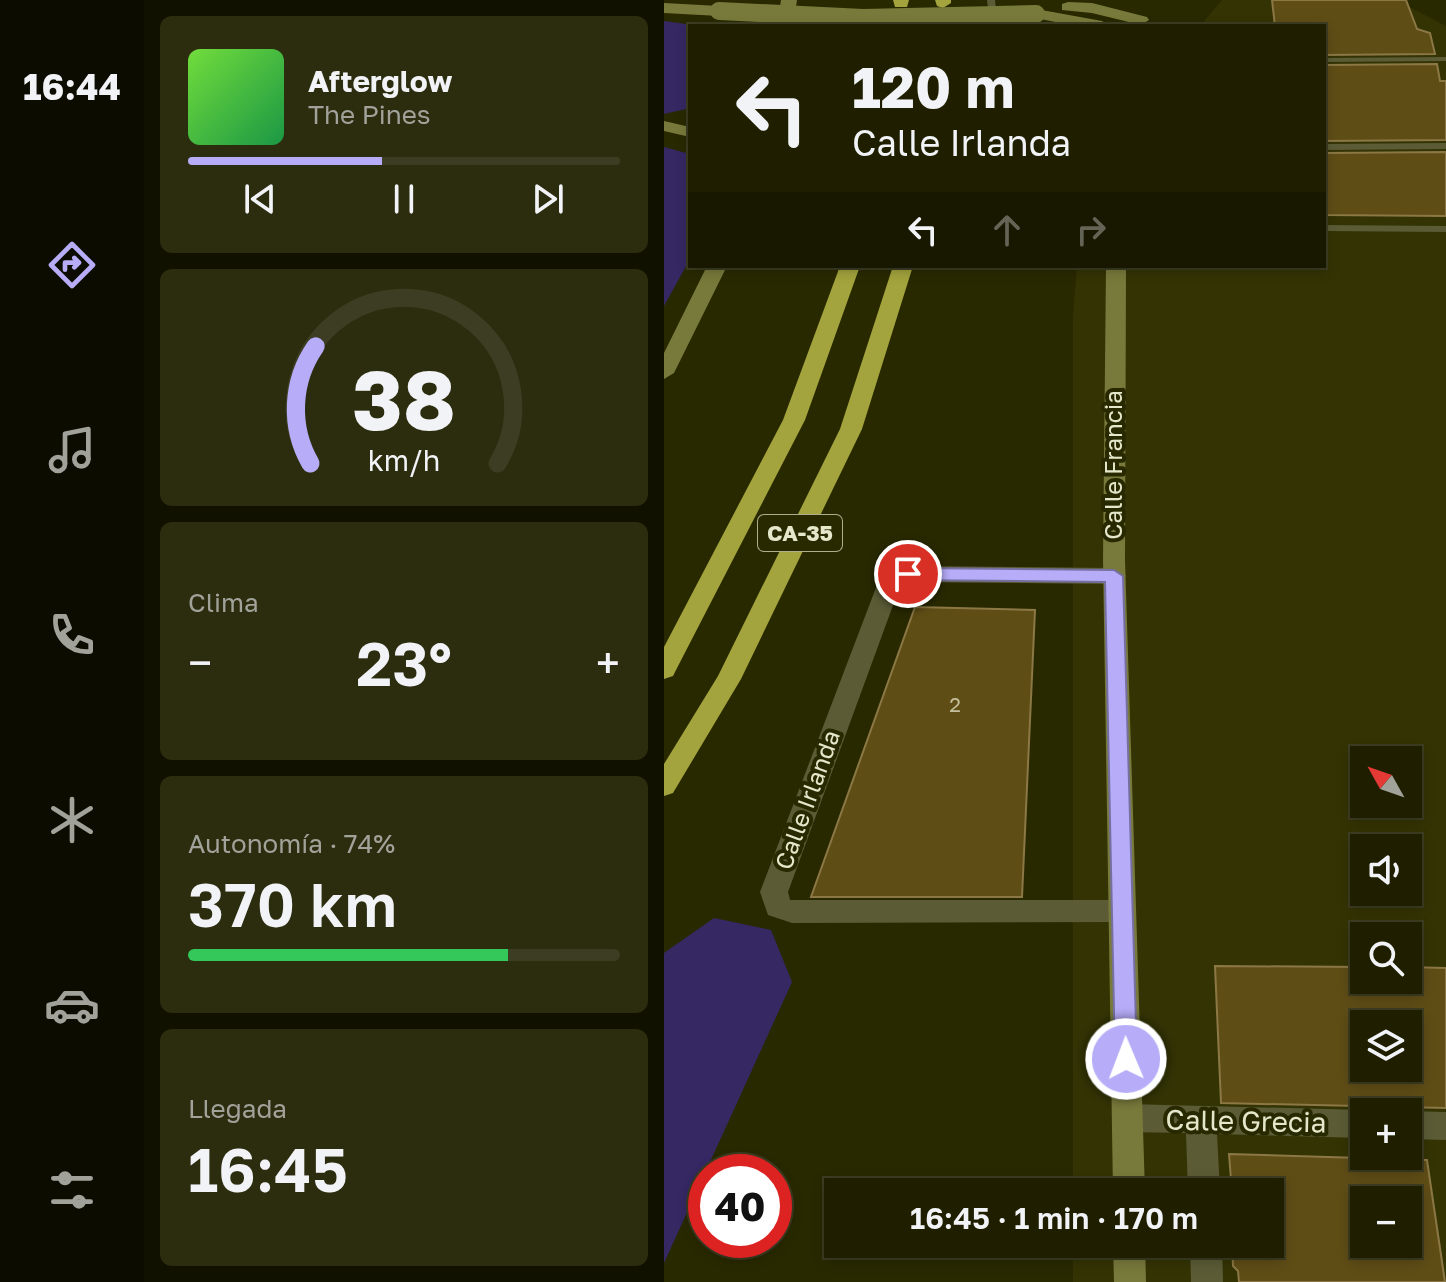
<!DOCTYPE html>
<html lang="es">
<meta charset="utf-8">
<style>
:root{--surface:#1f1f00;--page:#2c2c0f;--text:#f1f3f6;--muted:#a1a299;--line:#3c3d22;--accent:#b6acf8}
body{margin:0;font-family:"Golos Text",sans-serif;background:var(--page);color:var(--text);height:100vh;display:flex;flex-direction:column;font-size:30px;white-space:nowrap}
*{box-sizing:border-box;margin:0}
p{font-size:26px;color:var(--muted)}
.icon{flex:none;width:44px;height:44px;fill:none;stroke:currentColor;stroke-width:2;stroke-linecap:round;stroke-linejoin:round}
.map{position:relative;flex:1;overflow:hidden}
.sheet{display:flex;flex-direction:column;gap:16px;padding:16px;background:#110;width:520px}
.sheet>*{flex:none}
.banner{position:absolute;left:24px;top:24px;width:638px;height:244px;border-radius:0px;box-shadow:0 4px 12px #0003,0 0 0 2px var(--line);background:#1f1f00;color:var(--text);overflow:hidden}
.needle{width:52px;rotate:310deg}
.buttons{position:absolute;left:686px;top:746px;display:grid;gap:16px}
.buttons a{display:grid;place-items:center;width:72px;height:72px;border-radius:0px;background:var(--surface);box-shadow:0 4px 12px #0003,0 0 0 2px var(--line);font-size:40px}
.speed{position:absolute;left:24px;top:1154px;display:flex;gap:16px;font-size:40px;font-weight:700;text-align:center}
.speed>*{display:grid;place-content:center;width:104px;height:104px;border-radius:50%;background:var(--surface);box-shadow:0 4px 12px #0003,0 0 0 2px var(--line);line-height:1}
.speed .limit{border:12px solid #d22;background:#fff;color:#111}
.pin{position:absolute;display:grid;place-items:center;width:68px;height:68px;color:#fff;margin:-34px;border:4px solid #fff;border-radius:50%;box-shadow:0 2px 8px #0007}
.me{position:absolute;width:88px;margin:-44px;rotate:359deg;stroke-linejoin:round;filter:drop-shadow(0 0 6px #0008)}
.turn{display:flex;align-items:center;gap:28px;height:168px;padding:0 32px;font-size:36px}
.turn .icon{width:104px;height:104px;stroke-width:2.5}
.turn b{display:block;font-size:56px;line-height:68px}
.lanes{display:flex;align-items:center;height:76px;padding:0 32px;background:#0003;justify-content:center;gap:40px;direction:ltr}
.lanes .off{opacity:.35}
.big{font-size:60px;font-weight:600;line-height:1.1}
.sheet .widget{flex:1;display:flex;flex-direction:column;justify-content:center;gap:12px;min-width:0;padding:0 28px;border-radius:12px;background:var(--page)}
.sheet .dial{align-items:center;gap:0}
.dial svg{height:208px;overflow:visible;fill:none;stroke:var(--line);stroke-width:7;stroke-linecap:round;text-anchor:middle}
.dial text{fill:var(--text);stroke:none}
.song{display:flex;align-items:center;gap:24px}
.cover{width:96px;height:96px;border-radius:12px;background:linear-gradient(135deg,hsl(100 70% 55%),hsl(140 70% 35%))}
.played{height:8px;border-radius:4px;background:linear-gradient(90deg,var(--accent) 45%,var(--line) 45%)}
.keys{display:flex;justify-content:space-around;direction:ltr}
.heat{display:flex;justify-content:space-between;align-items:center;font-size:44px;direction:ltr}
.charge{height:12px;border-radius:6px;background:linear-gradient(90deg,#34c759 74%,var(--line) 0)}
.trip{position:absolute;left:160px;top:1178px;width:460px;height:80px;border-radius:0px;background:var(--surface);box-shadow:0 4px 12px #0003,0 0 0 2px var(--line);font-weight:600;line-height:80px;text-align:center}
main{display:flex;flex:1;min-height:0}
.tabs{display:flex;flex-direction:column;width:144px;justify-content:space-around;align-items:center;background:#0c0c00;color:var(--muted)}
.tabs .icon{width:56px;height:56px}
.tabs .current{color:var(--accent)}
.tabs b{font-size:36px;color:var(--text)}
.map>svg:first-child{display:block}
.built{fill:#333304;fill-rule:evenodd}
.green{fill:#352863}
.building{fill:#5f4d16;stroke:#8b7845;stroke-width:2;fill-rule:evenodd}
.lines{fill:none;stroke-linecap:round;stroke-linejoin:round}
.lane{fill:#5b5c36;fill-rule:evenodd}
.street{fill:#5b5c36;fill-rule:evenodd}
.secondary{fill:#787a3b;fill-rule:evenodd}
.highway{fill:#a3a43d;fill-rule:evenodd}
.secondary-bridge{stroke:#787a3b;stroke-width:18}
.route{fill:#b6acf8;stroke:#7670a1;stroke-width:2}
.labels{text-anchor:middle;stroke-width:8;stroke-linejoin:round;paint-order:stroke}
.number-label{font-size:20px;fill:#c4c09e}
.shield{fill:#292900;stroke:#adae8e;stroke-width:2}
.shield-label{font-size:22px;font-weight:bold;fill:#e5e7cb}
.street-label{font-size:24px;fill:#e5e7cb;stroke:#292900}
.near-street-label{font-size:28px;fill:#e5e7cb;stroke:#292900}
</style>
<main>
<nav class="tabs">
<b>16:44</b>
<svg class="icon current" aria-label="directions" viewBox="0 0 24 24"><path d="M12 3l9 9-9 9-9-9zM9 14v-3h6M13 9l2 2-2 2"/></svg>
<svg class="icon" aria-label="music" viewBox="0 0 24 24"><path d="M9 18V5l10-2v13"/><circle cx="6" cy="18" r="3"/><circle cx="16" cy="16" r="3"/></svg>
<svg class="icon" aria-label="phone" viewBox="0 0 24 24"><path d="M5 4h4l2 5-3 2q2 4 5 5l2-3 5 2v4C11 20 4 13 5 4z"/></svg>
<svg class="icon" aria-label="climate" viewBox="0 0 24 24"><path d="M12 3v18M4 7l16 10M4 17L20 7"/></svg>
<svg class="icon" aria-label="car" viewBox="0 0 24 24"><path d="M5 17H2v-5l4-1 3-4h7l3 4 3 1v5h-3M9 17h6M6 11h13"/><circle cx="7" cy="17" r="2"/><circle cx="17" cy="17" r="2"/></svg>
<svg class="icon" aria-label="filters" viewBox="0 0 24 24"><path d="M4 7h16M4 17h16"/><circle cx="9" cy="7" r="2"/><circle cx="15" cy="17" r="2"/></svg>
</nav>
<section class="sheet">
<div class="widget">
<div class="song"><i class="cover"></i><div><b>Afterglow</b><p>The Pines</p></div></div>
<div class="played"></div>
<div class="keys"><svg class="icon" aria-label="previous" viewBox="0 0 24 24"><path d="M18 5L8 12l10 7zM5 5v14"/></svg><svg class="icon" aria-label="pause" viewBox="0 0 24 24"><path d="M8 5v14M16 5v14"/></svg><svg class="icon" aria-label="next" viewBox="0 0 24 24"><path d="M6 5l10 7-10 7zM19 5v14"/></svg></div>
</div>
<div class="widget dial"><svg viewBox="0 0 100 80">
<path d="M14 69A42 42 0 1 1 86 69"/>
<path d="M14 69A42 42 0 0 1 16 24" stroke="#b6acf8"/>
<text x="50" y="56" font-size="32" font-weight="700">38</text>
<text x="50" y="72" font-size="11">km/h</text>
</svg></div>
<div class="widget"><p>Clima</p>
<div class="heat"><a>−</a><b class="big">23°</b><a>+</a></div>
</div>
<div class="widget"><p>Autonomía · 74%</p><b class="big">370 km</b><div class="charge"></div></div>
<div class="widget"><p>Llegada</p><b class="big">16:45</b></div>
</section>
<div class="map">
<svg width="782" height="1282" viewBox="0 0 782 1282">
<rect width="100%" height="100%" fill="#292900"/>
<!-- built -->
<path class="built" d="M558 0H732L782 26V1282H409V1244H606V1192H409V316L413 266H660V26H536ZM700 760H744V804H700ZM700 848H744V892H700ZM700 936H744V980H700ZM700 1024H744V1068H700ZM700 1112H744V1156H700ZM700 1200H744V1244H700Z"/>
<!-- green -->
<path class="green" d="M0 21 37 26H26V108L0 114Z
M0 147 26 154V259L0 306Z
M50 918 107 930 128 982 0 1263V953Z"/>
<!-- building -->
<path class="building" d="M608 0H742L753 29 766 33 771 54 660 55V26H611Z
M773 64 776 81H782V140L660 141V65Z
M782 152V216L660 215V153Z
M251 607 371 610 358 897H147Z
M551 966 700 967V980H744V967L782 968V1108L557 1103ZM700 1024H744V1068H700Z
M565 1154 763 1160 781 1282H575L574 1271 569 1266 568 1244H606V1192H568ZM700 1200H744V1244H700Z"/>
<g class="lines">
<!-- lane -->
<path class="lane" d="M323 0H331L334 26H326Z
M782 57V61L660 62V58Z
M782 143V149L660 150V144Z
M660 225 782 226V232L660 231Z"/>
<!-- street -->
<path class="street" d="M244 566 450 568 458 570 462 576 458 582 450 584 244 582 235 589 124 892 126 900H458L468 903 472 911 468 919 458 922 128 923 104 915 96 892 213 585 228 569Z
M463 1104 700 1110 705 1112H700V1138L553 1134 556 1192H524L522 1133 463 1132 452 1128 448 1118 452 1108Z
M744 1111 782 1112V1140L744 1139Z
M526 1244H558L559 1282H527Z"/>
<!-- secondary -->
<path class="secondary" d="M117 0H133L129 26H113Z
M404 2 428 3 483 17 485 20 477 25 428 13 398 10V4Z
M0 3 55 6 63 11 55 16 0 13Z
M372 9 438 21 446 26H412L366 17 364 14Z
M0 121 26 127V137L0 131Z
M43 266H63L10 373 0 379V353Z
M442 266H462L461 560 481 1192H449L439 560Z
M449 1244H481L482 1282H450Z"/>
<!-- highway -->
<path class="highway" d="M229 0H245L243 7H231Z
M271 0H287V3L279 8 273 6Z
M176 266H196L141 420 12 670 9 676 0 679V647L119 420Z
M229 266H249L198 429 77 679 9 793 0 796V764L54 676 176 429Z"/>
<!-- secondary-bridge -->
<path class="secondary-bridge" d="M55 11 199 18 372 14"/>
</g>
<!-- route -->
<path class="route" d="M244 568 450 570 459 576 473 1059 470 1066 462 1069 454 1066 451 1059 441 582 244 580 235 574Z"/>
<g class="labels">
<!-- number labels -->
<g class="number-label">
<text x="291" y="712">2</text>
</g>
<!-- shield labels -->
<rect class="shield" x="94" y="515" width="84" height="36" rx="6"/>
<g class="shield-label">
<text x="136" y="541">CA-35</text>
</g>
<!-- street labels -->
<g class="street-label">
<text transform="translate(450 465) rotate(-90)" y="8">Calle Francia</text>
<text transform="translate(144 800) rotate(-70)" y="8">Calle Irlanda</text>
</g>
<!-- near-street labels -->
<g class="near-street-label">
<text transform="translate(582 1121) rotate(1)" y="10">Calle Grecia</text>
</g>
</g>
</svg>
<div class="buttons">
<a><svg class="needle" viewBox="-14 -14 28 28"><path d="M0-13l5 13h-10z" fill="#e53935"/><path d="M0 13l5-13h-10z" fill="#a1a299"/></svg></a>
<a><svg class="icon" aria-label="sound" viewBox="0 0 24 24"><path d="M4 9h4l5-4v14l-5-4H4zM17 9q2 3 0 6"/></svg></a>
<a><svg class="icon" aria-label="search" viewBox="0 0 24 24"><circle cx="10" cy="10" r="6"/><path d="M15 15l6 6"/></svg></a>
<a><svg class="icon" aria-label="layers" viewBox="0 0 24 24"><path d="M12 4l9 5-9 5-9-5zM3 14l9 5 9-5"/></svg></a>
<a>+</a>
<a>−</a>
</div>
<div class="speed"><div class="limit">40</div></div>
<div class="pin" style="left:244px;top:574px;background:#d93025"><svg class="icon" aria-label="arrive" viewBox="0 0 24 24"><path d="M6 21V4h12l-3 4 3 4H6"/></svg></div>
<svg class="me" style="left:462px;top:1059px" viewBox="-20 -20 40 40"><circle r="17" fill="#b6acf8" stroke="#fff" stroke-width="3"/><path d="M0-11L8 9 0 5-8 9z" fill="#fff"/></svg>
<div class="trip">16:45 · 1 min · 170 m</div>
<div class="banner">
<div class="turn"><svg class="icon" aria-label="left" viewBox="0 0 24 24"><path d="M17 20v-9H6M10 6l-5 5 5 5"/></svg><div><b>120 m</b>Calle Irlanda</div></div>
<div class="lanes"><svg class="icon" aria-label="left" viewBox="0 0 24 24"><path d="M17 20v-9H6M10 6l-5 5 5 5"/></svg><svg class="icon off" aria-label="ahead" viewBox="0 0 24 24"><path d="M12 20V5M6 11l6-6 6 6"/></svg><svg class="icon off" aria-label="right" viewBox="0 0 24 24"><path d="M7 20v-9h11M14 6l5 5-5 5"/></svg></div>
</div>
</div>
</main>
